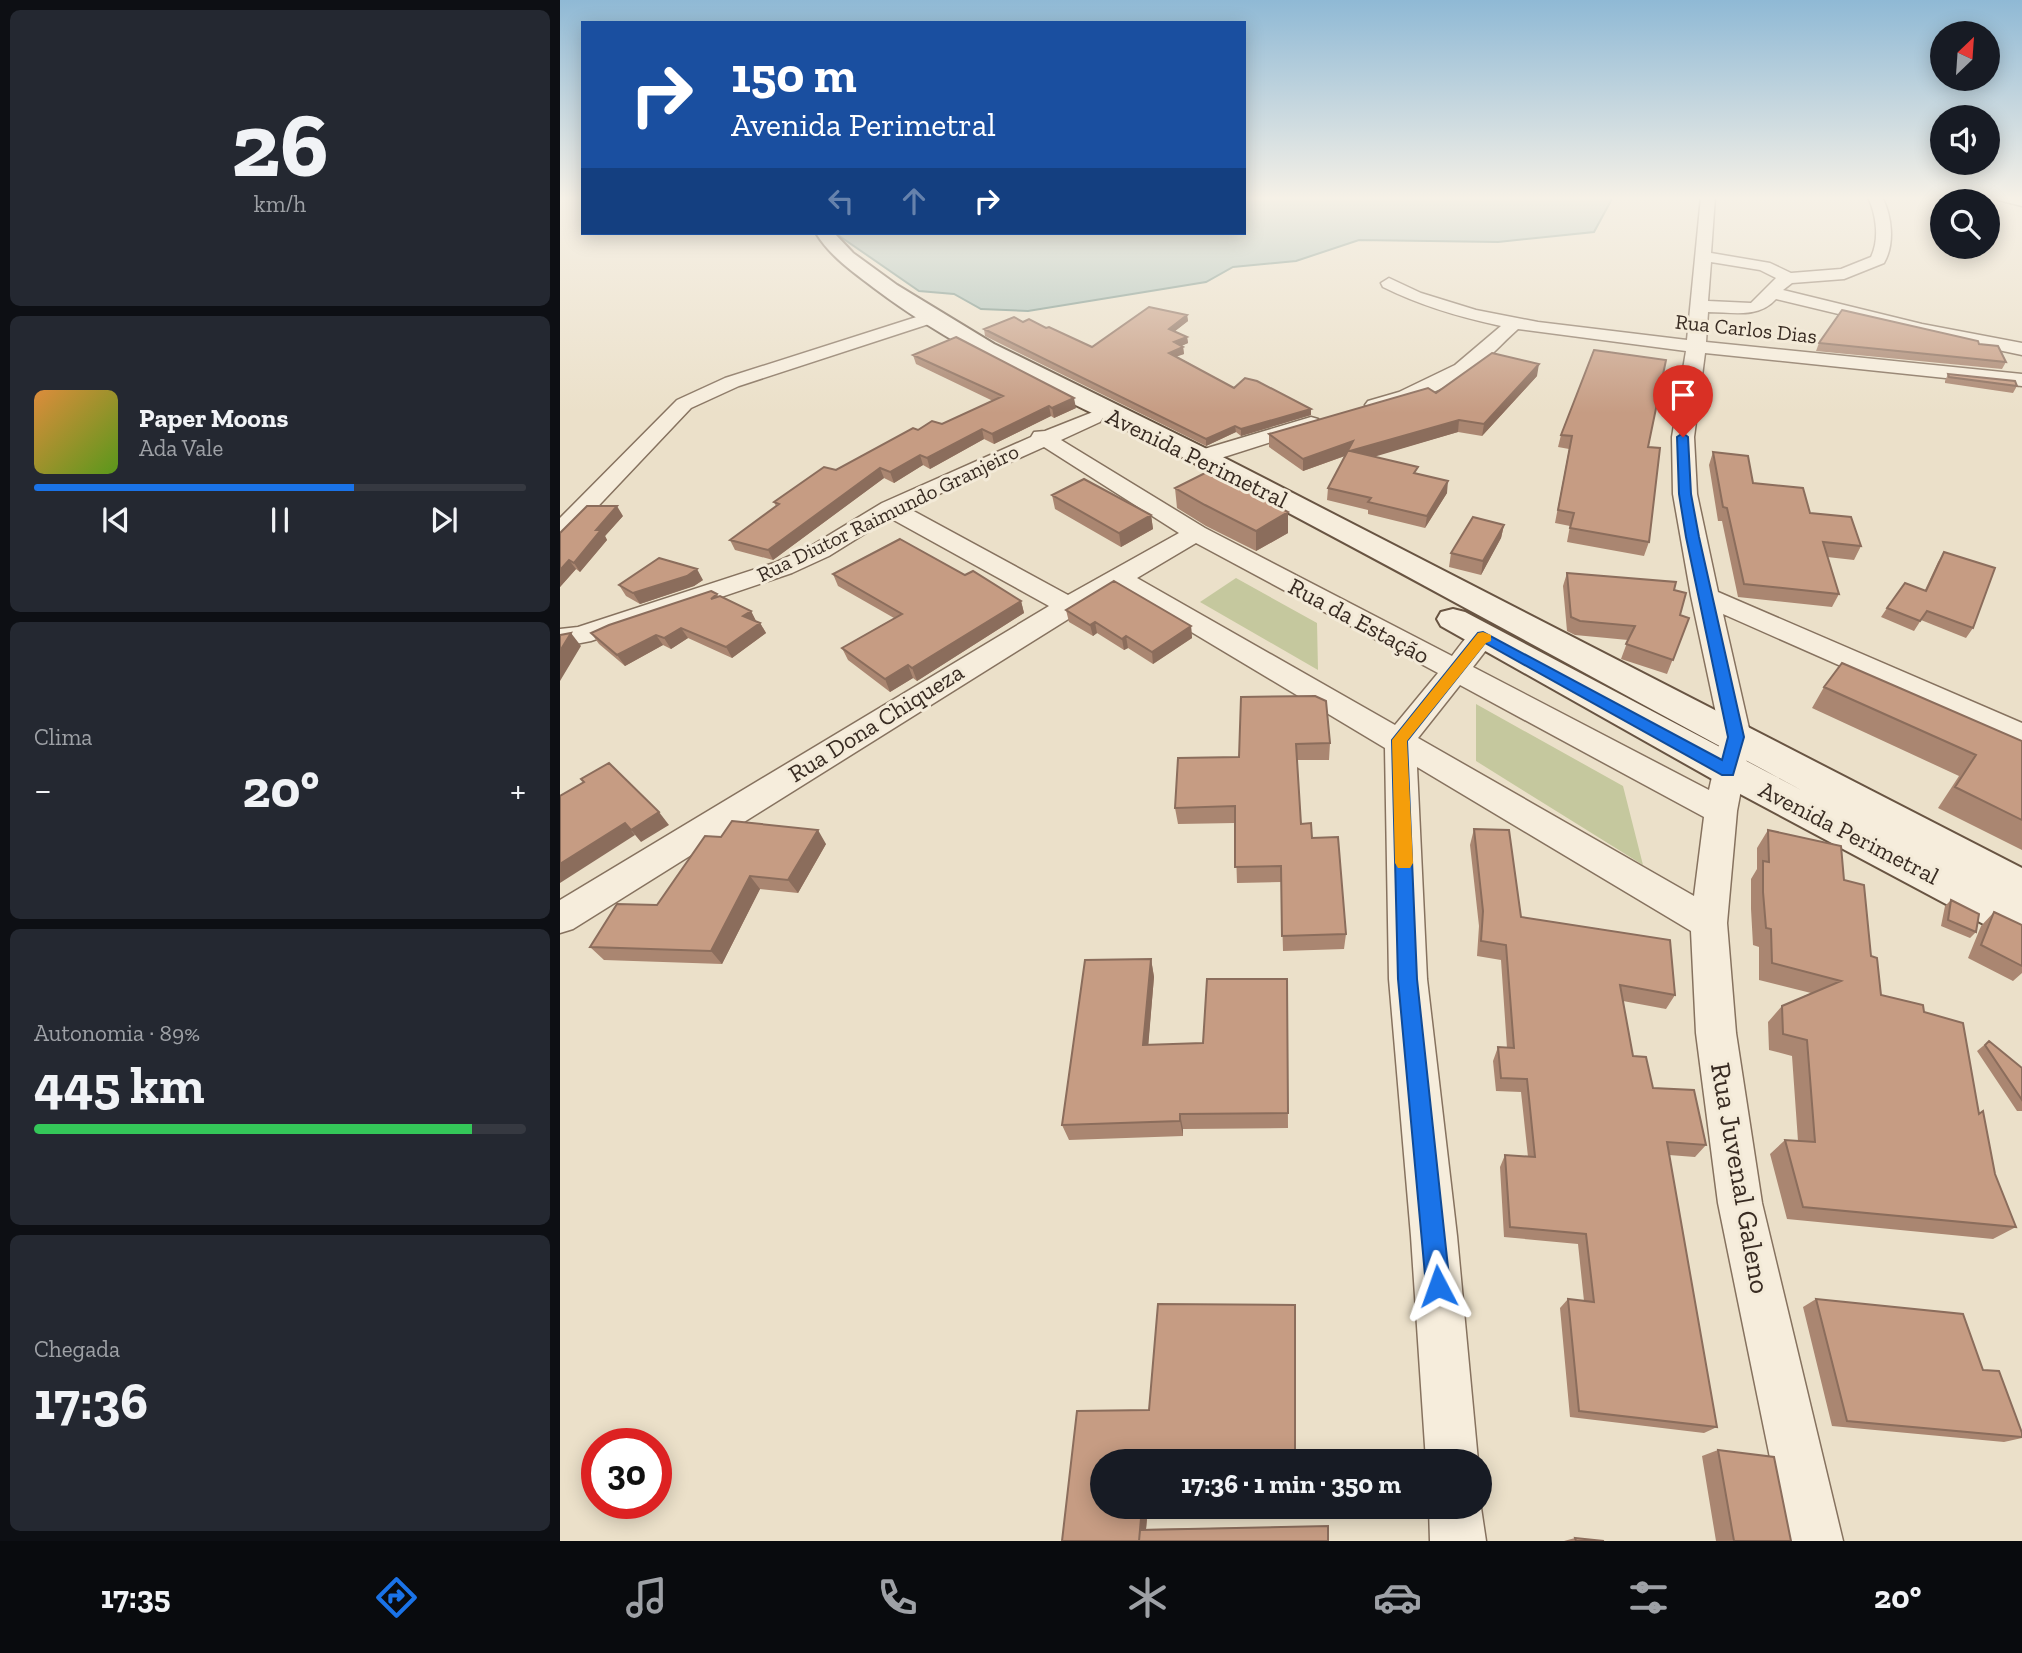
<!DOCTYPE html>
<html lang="pt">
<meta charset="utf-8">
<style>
:root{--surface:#171b24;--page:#242831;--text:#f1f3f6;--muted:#9ea1a6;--line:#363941;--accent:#1a73e8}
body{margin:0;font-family:"Zilla Slab",serif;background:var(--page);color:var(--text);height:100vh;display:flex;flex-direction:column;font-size:26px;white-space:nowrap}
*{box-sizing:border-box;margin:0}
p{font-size:23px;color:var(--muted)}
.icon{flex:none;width:38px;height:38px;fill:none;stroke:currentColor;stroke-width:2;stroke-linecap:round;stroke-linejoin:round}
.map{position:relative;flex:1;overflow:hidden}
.drawer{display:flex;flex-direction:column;gap:10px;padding:10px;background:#0d0f14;width:560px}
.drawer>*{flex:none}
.top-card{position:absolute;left:21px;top:21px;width:665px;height:214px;border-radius:0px;box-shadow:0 4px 18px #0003;background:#1a4fa0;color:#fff;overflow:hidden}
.needle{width:46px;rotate:25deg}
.controls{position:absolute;left:1370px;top:21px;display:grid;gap:14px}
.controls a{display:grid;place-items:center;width:70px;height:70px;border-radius:50%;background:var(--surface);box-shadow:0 4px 18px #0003;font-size:35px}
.speed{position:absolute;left:21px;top:1428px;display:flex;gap:14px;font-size:35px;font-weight:700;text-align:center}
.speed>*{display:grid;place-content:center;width:91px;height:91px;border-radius:50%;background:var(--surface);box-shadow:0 4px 18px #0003;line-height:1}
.speed .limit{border:10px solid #d22;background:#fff;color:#111}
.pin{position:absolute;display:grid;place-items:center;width:60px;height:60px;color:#fff;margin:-72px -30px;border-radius:50% 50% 50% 0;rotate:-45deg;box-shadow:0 0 7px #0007}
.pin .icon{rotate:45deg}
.me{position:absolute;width:77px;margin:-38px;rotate:356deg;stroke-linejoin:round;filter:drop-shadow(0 0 5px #0008)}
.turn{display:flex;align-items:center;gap:24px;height:147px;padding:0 35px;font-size:32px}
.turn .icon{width:91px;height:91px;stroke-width:2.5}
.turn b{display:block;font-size:49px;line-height:60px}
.lanes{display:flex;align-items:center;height:66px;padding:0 35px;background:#0003;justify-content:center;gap:35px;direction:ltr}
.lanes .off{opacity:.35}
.big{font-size:52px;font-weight:700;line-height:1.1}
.drawer .tile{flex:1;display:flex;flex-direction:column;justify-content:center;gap:10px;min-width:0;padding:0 24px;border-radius:10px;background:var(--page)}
.drawer .dial{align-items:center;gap:0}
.dial b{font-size:91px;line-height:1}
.song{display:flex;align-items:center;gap:21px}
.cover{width:84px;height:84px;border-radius:10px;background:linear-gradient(135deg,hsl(30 70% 55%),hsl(90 70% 35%))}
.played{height:7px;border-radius:4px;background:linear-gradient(90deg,var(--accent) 65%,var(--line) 65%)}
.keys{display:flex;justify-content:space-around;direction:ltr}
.heat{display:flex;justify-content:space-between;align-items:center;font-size:38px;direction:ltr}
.charge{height:10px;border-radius:5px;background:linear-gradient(90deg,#34c759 89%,var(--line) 0)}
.trip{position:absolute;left:530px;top:1449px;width:402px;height:70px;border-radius:35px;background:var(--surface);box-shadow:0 4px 18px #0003;font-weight:700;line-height:70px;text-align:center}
.dock{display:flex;height:112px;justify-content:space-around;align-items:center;background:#090b0e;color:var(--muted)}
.dock .icon{width:49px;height:49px}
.dock .active{color:var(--accent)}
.dock b{font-size:32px;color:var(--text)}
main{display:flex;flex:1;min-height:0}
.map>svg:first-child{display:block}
.green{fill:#c5c89e}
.water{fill:#aac0b8;stroke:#718e85;stroke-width:2}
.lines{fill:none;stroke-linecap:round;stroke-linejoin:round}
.street-casing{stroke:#86725f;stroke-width:3}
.secondary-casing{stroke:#685442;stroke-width:4}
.street{fill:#f6eddc;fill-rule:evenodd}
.secondary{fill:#f6eddc;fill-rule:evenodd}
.wall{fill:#aa8671}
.shaded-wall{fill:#8b6d5c}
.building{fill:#c69c83;stroke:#8b6d5c;stroke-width:2}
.route{fill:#1a73e8;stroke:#114b97;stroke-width:2}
.slow{fill:#f59e0b}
.labels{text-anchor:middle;stroke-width:6;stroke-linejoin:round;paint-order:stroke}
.far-street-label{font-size:21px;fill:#382b22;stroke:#f3ead8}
.street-label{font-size:24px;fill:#382b22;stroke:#f3ead8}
.near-street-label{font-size:28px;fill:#382b22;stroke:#f3ead8}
</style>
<main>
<section class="drawer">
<div class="tile dial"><b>26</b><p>km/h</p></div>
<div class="tile">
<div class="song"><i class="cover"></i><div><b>Paper Moons</b><p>Ada Vale</p></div></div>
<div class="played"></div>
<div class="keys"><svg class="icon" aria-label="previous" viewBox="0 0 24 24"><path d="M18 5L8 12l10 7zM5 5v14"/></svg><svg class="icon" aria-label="pause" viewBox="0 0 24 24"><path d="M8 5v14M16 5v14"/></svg><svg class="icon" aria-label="next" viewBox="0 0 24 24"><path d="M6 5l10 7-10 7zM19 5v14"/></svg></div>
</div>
<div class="tile"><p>Clima</p>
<div class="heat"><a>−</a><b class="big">20°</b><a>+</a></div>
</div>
<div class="tile"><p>Autonomia · 89%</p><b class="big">445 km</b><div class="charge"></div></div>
<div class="tile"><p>Chegada</p><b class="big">17:36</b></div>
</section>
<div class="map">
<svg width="1462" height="1541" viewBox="0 0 1462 1541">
<rect width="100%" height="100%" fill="#ebe0c9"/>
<!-- green -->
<path class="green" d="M676 578 757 623 758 670 640 602Z
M916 704 1063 786 1083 865 916 761Z"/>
<!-- water -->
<path class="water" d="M684 197H1053L1034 232 938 242 799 240 736 261 673 267 646 282 468 311 421 309 394 294 359 291 275 233H684Z"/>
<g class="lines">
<!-- street casing -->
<g class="street-casing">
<path id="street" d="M1141 197H1155L1151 253 1210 263 1231 273 1281 269 1311 257C1320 239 1316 214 1308 197H1322C1332 216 1335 244 1324 263L1284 279 1232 283 1223 290 1362 324 1462 343V355L1362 334 1216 299C1198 319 1172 312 1148 312L1146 342 1462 374V386L1145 353 1134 437 1137 494 1158 592 1462 723V746L1163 614 1191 737 1177 811 1167 923 1176 1033 1202 1203 1283 1541H1227L1158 1203 1136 1033 1131 931 857 767 867 979 897 1236 918 1461H866L851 1236 829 979 825 748 558 588 13 929 0 933V900L489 606 330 518 269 556 232 573 31 641 0 647V629L18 627 214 563 251 546 322 503 471 437 474 432 485 431 533 412 540 414 543 418 540 422 501 440 645 528 892 656C904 641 912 624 933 630L937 636 913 667 1149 790 1161 737 1131 596 1113 494 1112 437 1126 351 958 329C942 343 927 361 909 373 890 386 830 415 808 409L805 405 808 401 839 392 895 365 941 326C899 317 861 306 823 287L821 283 829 278 861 293 916 310 978 322 1127 340ZM1151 262 1200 270 1216 278 1191 303 1148 301ZM484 447 619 533 508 595 348 508ZM636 543 878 673 835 725 577 578ZM900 685 1144 817 1134 896 858 738Z
M1436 197 1462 198V206L1438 200Z
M369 313 375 314 378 318 375 322 179 386 131 408 9 537 0 539V518L117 400 165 378Z
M751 417 758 419 761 423 758 427 642 464 634 462 631 457 634 452Z
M920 1501 926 1541H870L869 1507H920Z"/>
</g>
<!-- secondary casing -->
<g class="secondary-casing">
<path id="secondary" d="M256 233H274L293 253 337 285 434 344 651 451 1462 868V942L1446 936 1154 780 881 626 877 619 881 612 893 609 905 612 1243 791C1040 682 839 570 634 463 526 408 411 361 314 288 292 271 270 256 256 233Z"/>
</g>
<!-- street -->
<use href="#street" class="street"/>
<!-- secondary -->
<use href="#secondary" class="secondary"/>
</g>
<!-- wall -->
<path class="wall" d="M627 315 628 321 615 331 627 337 628 343 621 346 623 347 624 354 616 356 674 388 751 415 681 436 676 432 646 446 425 336 424 329 463 322 486 328 532 347Z
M1259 343 1419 344 1446 362 1442 369 1256 351Z
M353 355 516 408 494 418 491 416 434 444 424 439 370 469 363 465 334 483 324 478 213 560 175 550 170 540 216 506 214 502 276 470 358 430 382 424 433 401 356 364Z
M1388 374 1457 386 1453 393 1385 383V381Z
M977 376 922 436 898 432 814 456 857 474 887 493 865 528 808 514V510L767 500 768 488 785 456 743 471 709 447V434L876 393Z
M1001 435 1088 447 1089 542 1084 556 1007 542 1010 526 995 523 1009 449 998 447Z
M1153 452 1193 483 1250 513 1301 546 1294 560 1267 557 1279 594 1272 607 1178 597 1162 521H1158L1149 465Z
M615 488 728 533 696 551 646 526 617 508Z
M492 495 591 515 593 529 561 547 495 509Z
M63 516 45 536 47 540 20 572 16 569 0 587V533Z
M944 525 941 538 921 575 889 567 891 553Z
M1384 552 1413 628 1406 638 1361 620 1354 631 1321 617 1327 608 1365 590 1378 562Z
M1007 573 1114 590 1120 615 1129 618 1107 674 1061 659 1068 640 1015 635 1007 631 1003 586Z
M273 574 405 575 461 601 464 613 357 681 353 678 330 692 288 660 282 648 334 618 278 586Z
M143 580 134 586 80 604 66 596 59 585Z
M157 594 158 596 191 611 196 621 200 623 206 633 172 658 128 638 111 649 103 645 65 666 39 644 31 633Z
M506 610 631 626 632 638 593 664 568 648 564 650 537 633 533 636 509 622Z
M1264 687 1462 741V850L1378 808 1399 776 1252 708Z
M681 697 770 743 769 760H737L741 824 752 838 786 934 784 949 723 951 721 882 677 883 675 823 618 824 615 808 679 757Z
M914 829 961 917 1115 995 1106 1009 1063 1001 1073 1056 1093 1088 1146 1145 1135 1157 1109 1155 1157 1427 1144 1433 1010 1417 1000 1308 1008 1299 1024 1301 1018 1244 944 1237 940 1167 945 1155 968 1157 961 1092 936 1091 933 1061 938 1047 947 1048 941 960 917 956 919 926 910 845Z
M1208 830 1284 880 1311 956 1321 995 1364 1012 1419 1113 1423 1111 1435 1174 1456 1227 1433 1239 1227 1219 1210 1154 1225 1140 1238 1141 1232 1056 1209 1050 1208 1022 1222 1006 1251 993 1199 980V947L1193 945 1191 909V879L1197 869V848Z
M161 837 266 844 238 893 200 889 162 964 44 960 30 947 97 905Z
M1391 900 1416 932 1410 938 1381 926 1385 906Z
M1434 912 1462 925V973L1453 981 1408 958 1421 926Z
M591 959 594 977 588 1045 643 1043 727 979 728 1128 623 1129V1136L509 1140 502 1125Z
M1429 1041 1462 1068V1111H1457L1417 1051Z
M1256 1299 1423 1370 1462 1438 1444 1442 1272 1426 1243 1307Z
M598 1304 735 1305V1460L591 1459V1461H542V1507H588L586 1529 768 1526V1541H502L517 1411 589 1410Z
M1158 1450 1231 1541H1156L1142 1456Z
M1015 1538 1044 1541H1004Z"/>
<!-- shaded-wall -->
<path class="shaded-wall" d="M627 315 628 321 610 335 609 329Z
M627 337 628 343 615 349 614 342Z
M623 347 624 354 610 359 609 353Z
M979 364 977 376 922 436 924 424Z
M514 398 516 408 494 418 492 408Z
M489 406 491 416 434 444 432 434Z
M751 409V415L681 436V429Z
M899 420 898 432 790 464V454L743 471V459L793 441Z
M675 426 676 432 646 446V439Z
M422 429 424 439 370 469 367 458Z
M360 455 363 465 334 483 330 472Z
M320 468 324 478 213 560 208 550Z
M888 481 887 493 865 528 867 516Z
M57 506 63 516 45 536 47 540 20 572 14 563 36 530Z
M728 512V533L696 551V531Z
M591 515 593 529 561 547 559 533Z
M944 525 941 538 921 575 923 561Z
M9 560 16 569 0 587V570Z
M137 569 143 580 134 586 80 604 73 593Z
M461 601 464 613 357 681 352 668Z
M191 611 196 621 183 616Z
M535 622 537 633 533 636 530 625Z
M200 623 206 633 172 658 166 647Z
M631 626 632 638 593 664 592 652Z
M121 628 128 638 111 649 104 638Z
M11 633 21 646 0 681V651Z
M96 635 103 645 65 666 57 655Z
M566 636 568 648 564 650 562 639Z
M348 665 353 678 330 692 325 679Z
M99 812 109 825 81 842 71 830Z
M65 823 75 835 0 883V864Z
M258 830 266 844 238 893 228 880Z
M190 876 200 889 162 964 151 951Z
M591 959 594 977 587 1061 583 1045Z
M620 1114 623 1129V1136L620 1121Z
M586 1454 591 1459V1461H585Z
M582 1507H588L585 1541H579Z"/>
<!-- building -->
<path class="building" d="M589 307 627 315 609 329 627 337 614 342 623 347 609 353 674 388 685 378 697 381 751 409 681 429 675 426 646 439 424 329 454 317 463 322 469 319 486 328 489 327 532 347Z
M1282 310 1418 341 1419 344 1438 346 1446 362 1259 343Z
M396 337 514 398 492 408 489 406 432 434 422 429 367 458 360 455 330 472 320 468 208 550 170 540 219 504 214 502 264 467 276 470 353 428 358 430 372 421 382 424 443 396 353 355Z
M1034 350 1106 360 1088 447 1100 448 1089 542 1010 528 1014 513 998 510 1012 436 1001 435Z
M932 353 979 364 924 424 899 420 790 451 858 467 854 473 888 481 867 516 808 502 811 498 768 488 793 441 743 459 709 434 868 388 876 393Z
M1388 374 1455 381 1457 386 1389 377Z
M1153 452 1188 456 1193 483 1243 488 1250 513 1291 517 1301 546 1263 542 1279 594 1184 584 1167 508 1163 507Z
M647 472H653L728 512 696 531 645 505 615 488Z
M524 479 591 515 559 533 492 495Z
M27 506H57L36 530H41L14 563 9 560 0 570V533Z
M913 517 944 525 923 561 891 553Z
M340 539 405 575 413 571 461 601 352 668 348 665 325 679 282 648 342 614 273 574Z
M1384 552 1435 568 1413 628 1367 611 1360 621 1327 608 1345 583 1366 591Z
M99 558 137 569 127 576 73 593 59 585Z
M1007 573 1116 582 1114 590 1126 593 1120 615 1129 618 1113 660 1066 644 1075 626 1020 621 1011 617Z
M554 581 631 626 592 652 566 636 562 639 535 622 530 625 506 610Z
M151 591 157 594 151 599 160 596 191 611 183 616 200 623 166 647 121 628 104 638 96 635 57 655 31 633 49 625Z
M11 633 0 651V635Z
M1282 663 1462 741V820L1395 787 1416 755 1264 687Z
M755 696 766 701 770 743 736 744 741 824 751 823 752 838 778 837 786 934 722 936 721 866 675 867V806L615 808 618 758 679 757 681 697Z
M49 763 99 812 71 830 65 823 0 864V796L24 782 21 779Z
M172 821 258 830 228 880 190 876 151 951 30 947 57 904 97 905 145 836 161 837Z
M914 829 949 830 961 917 1110 940 1115 995 1060 985 1073 1056 1086 1057 1093 1088 1134 1090 1146 1145 1107 1142 1157 1427 1019 1411 1008 1299 1034 1302 1026 1234 950 1227 945 1155 975 1157 967 1079 941 1078 938 1047 954 1048 946 945 921 941 923 911Z
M1208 830 1281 846 1284 880 1304 885 1311 956 1317 958 1321 995 1363 1005 1364 1012 1403 1023 1419 1114 1423 1111 1435 1174 1456 1227 1243 1207 1225 1140 1255 1142 1247 1040 1223 1034 1222 1006 1281 981 1212 963 1211 929 1206 928 1203 892V861L1209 862Z
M1391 900 1419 914 1416 932 1388 920Z
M1434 912 1462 925V966L1421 945Z
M591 959 583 1045 643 1043 647 979H727L728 1113 620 1114V1121L502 1125 525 960Z
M1429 1041 1462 1068V1100L1425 1045Z
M1256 1299 1403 1314 1423 1370 1439 1371 1462 1433V1437L1287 1421Z
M598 1304 735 1305V1454H586L585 1461H542V1507H582L579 1541H502L517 1411 589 1410Z
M1158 1450 1214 1457 1231 1541H1174Z
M768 1526V1541H579L580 1530Z
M1015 1538 1044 1541H1016Z"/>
<!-- sky -->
<linearGradient id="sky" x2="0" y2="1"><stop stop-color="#8fb9d5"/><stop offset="0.48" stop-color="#f6f1e7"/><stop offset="1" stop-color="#f6f1e7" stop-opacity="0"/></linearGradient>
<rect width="1462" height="413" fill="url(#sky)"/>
<!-- route -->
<path class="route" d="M1123 433 1128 437 1131 494 1139 537 1184 737 1173 775H1162L925 643 847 741 857 979 890 1286 886 1295 878 1298 869 1295 866 1286 838 979 832 740 918 633 923 632 1162 760 1168 737 1126 537 1119 494 1117 437Z"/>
<!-- slow -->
<path class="slow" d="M923 632 931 635V641L926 643 847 741 853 863 850 868H838L835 863 832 740 918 633Z"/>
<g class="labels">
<!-- far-street labels -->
<g class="far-street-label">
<text transform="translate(1186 329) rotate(6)" y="7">Rua Carlos Dias</text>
<text transform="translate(328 513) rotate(-26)" y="7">Rua Diutor Raimundo Granjeiro</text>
</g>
<!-- street labels -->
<g class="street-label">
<text transform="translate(637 458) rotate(26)" y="8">Avenida Perimetral</text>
<text transform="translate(799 621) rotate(28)" y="8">Rua da Estação</text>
<text transform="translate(316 723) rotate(-32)" y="8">Rua Dona Chiqueza</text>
<text transform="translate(1289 833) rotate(27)" y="8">Avenida Perimetral</text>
</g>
<!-- near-street labels -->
<g class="near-street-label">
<text transform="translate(1181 1178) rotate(80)" y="10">Rua Juvenal Galeno</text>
</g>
</g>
</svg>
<div class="controls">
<a><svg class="needle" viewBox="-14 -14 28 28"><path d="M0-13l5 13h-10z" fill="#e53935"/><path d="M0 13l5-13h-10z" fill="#9ea1a6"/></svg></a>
<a><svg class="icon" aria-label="sound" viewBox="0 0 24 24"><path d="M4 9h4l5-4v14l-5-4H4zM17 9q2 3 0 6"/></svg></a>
<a><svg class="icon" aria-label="search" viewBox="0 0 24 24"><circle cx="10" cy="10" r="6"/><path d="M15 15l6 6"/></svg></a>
</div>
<div class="speed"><div class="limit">30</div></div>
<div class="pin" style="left:1123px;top:437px;background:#d93025"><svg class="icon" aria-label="arrive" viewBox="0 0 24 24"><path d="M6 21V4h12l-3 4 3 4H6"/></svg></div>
<svg class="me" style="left:878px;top:1286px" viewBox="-20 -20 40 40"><path d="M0-17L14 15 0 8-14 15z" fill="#1a73e8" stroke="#fff" stroke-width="4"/></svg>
<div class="trip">17:36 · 1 min · 350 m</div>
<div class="top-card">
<div class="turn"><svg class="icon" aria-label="right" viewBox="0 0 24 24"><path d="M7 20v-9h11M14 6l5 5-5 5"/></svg><div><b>150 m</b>Avenida Perimetral</div></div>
<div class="lanes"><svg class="icon off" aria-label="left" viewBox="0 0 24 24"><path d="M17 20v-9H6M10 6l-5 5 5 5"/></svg><svg class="icon off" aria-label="ahead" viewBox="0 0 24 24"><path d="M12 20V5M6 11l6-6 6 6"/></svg><svg class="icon" aria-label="right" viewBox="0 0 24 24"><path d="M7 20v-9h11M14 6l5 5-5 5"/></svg></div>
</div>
</div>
</main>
<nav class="dock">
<b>17:35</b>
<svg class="icon active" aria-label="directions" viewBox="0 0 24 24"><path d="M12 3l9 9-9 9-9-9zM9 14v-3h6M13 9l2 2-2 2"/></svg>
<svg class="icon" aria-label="music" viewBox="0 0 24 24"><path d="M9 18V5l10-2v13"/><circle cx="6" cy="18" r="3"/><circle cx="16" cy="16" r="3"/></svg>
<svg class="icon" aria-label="phone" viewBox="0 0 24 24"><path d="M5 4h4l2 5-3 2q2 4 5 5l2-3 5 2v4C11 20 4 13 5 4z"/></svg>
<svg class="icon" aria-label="climate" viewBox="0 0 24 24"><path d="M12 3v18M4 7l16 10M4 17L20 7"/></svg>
<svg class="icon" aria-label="car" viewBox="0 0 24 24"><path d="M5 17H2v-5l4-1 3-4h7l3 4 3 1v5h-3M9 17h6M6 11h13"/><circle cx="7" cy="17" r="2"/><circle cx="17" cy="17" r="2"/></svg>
<svg class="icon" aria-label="filters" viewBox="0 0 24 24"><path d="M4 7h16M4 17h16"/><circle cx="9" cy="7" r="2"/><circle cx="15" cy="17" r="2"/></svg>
<b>20°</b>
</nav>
